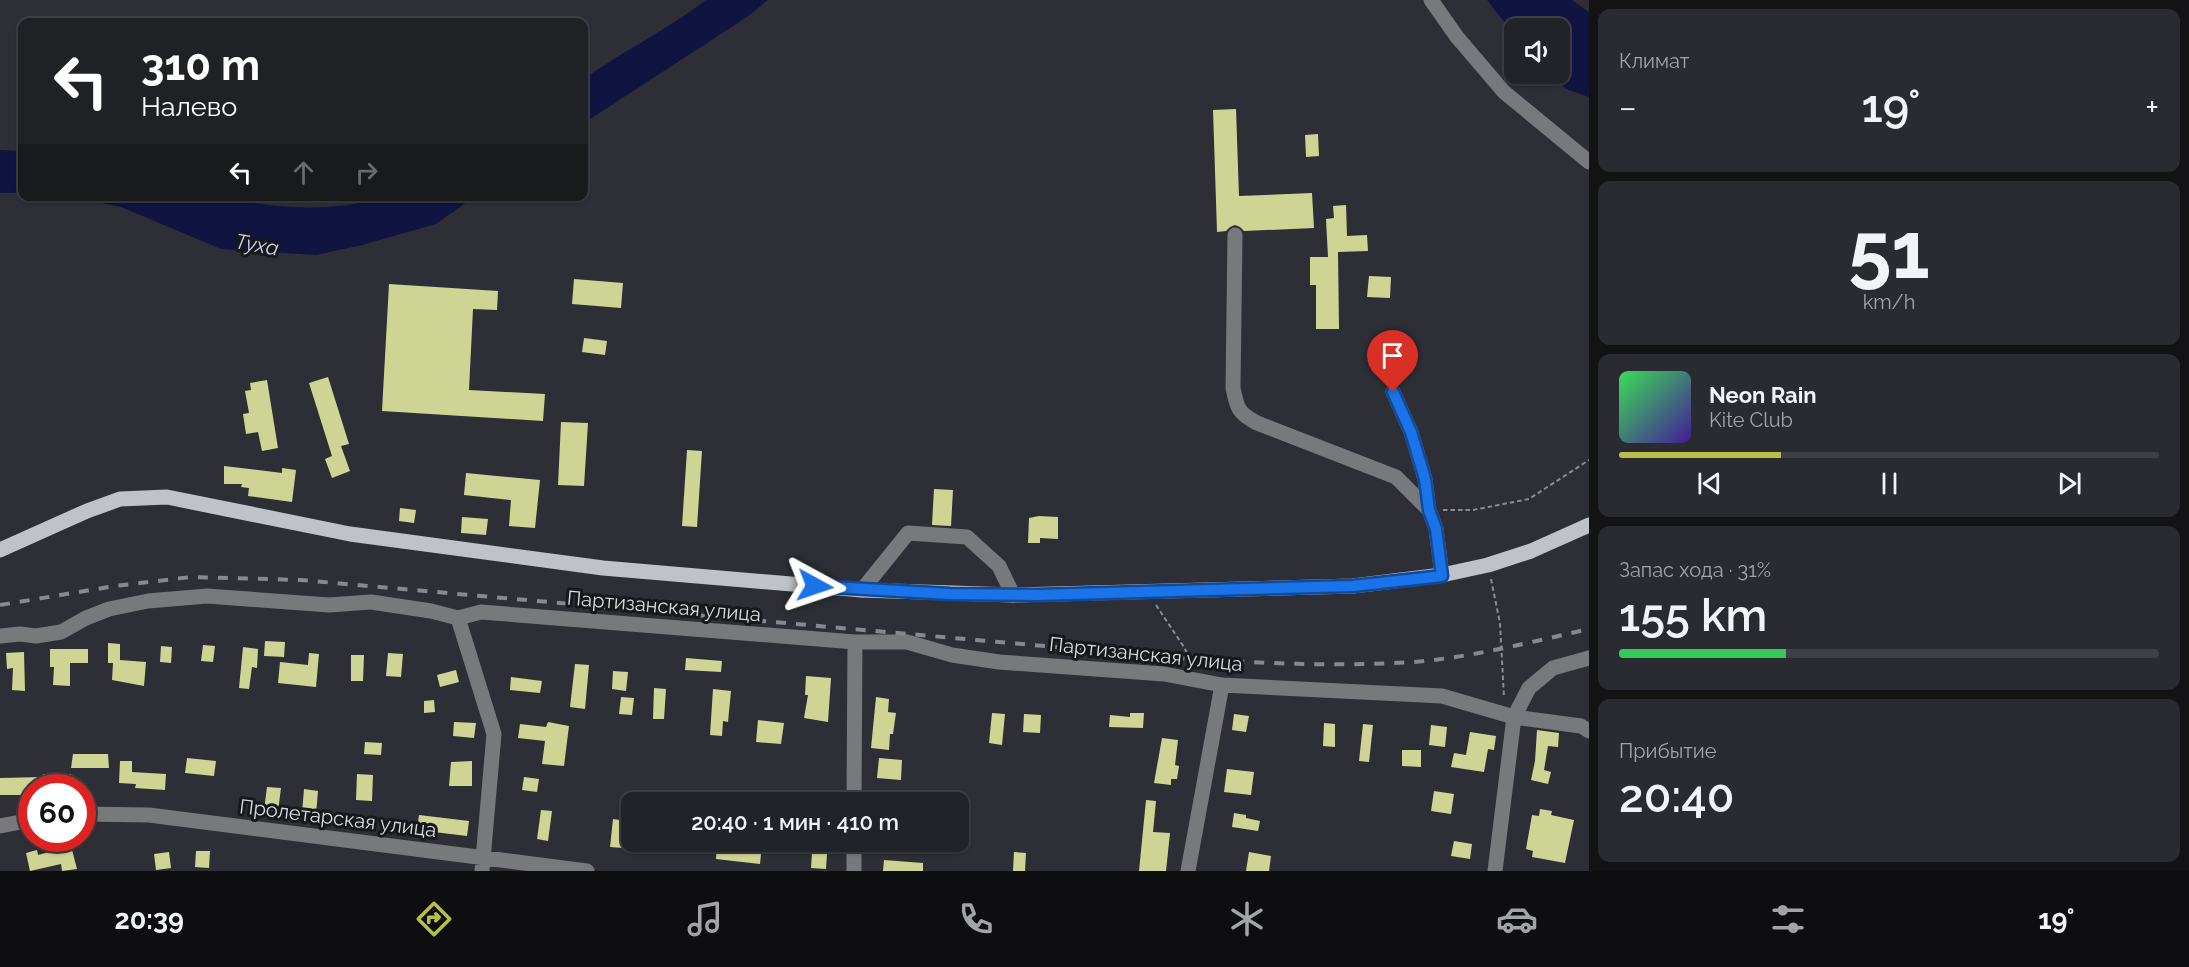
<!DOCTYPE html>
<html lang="ru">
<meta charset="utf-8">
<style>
:root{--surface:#222328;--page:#2a2b30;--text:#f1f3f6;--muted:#a2a4a8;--line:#3f4045;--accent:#b8c147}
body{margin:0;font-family:Raleway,sans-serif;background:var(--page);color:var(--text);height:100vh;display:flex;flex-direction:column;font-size:22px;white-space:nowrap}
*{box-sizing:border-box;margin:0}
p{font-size:20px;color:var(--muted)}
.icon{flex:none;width:33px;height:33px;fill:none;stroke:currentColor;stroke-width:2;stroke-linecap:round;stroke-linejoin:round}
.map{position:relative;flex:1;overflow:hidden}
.details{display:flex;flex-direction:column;gap:9px;padding:9px;background:#131316;width:600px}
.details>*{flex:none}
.banner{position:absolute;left:18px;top:18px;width:570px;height:183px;border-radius:12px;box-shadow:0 2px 4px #0004,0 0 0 2px var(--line);background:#202124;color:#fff;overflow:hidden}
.controls{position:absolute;left:1504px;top:18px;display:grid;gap:12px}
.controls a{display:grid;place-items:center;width:66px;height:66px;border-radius:12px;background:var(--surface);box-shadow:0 2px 4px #0004,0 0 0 2px var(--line);font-size:30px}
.speed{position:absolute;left:18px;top:774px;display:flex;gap:12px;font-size:30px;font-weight:700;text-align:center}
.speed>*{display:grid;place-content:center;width:78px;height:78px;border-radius:50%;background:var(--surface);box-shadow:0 2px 4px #0004,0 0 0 2px var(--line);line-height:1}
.speed .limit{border:9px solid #d22;background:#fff;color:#111}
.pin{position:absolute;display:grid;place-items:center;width:51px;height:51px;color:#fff;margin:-62px -26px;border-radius:50% 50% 50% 0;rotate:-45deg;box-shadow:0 0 6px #0007}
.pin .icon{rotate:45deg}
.me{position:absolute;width:66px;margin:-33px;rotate:95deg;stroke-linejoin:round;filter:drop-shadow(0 0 4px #0008)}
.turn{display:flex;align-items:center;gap:21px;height:126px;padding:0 24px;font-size:27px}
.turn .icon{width:78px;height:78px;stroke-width:2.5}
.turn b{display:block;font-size:42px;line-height:51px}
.lanes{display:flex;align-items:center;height:57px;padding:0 24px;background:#0003;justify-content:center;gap:30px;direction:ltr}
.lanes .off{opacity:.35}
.big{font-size:45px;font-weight:600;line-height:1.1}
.details .tile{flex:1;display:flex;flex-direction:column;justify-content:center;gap:9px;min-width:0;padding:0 21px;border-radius:12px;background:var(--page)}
.details .dial{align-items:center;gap:0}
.dial b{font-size:78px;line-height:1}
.song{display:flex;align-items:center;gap:18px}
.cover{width:72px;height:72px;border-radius:9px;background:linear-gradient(135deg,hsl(130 70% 55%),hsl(260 70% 35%))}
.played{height:6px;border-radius:3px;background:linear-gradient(90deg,var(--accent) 30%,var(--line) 30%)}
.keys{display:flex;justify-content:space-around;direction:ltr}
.heat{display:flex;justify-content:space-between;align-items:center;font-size:33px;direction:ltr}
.charge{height:9px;border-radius:4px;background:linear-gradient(90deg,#34c759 31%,var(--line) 0)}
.trip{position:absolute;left:621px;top:792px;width:348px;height:60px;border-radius:12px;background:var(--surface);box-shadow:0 2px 4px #0004,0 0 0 2px var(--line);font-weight:600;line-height:60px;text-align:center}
.tabs{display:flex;height:96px;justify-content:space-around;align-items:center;background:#0e0e10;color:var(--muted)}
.tabs .icon{width:42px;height:42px}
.tabs .selected{color:var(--accent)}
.tabs b{font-size:27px;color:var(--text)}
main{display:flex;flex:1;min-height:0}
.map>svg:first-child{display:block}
.water{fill:#111341}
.building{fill:#ced594}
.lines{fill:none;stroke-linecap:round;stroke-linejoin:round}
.path{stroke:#8c8d92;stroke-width:2;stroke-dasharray:4.5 3;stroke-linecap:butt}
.minor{stroke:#78797c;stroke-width:15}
.major{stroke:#c0c2c9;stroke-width:15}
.rail{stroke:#88898f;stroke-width:4;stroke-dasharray:10 10;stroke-linecap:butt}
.route-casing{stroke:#114b97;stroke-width:15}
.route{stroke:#1a73e8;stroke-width:10}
.labels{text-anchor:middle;stroke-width:6;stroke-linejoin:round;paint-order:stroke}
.street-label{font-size:20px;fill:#d9dade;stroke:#17181b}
.water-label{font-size:21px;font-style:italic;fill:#c9d1f1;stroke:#17181b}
</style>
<main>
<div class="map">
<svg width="1589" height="871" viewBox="0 0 1589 871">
<rect width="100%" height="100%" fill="#2e2f36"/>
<!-- water -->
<path class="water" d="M706 0H768L747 17 584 123V79C623 51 667 30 706 0Z
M1487 0H1572L1589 12V97L1566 89 1551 74H1560V28H1515V36Z
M0 150 22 151V193H0Z
M222 196C265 209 339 213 380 197H474L436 224 362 245 316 255 221 249 121 207 73 197Z"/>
<!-- building -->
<path class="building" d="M1236 109 1239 196 1312 193 1314 228 1244 231 1240 227 1235 225 1230 227 1226 231 1217 232 1213 110Z
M1318 134 1319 156 1306 157 1305 135Z
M1346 205 1347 236 1367 235 1368 251 1338 252 1339 329H1316V285H1310V257H1328L1326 219 1334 218 1333 206Z
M1369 276 1391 277 1390 298 1367 297Z
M574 279 623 283 621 308 572 304Z
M389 284 498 291 497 310 473 309 469 390 545 394 543 421 382 411Z
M584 338 607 341 605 355 582 352Z
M328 377 349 444 341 446 350 471 332 478 325 459 332 456 309 383Z
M267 380 278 448 262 451 258 432 246 434 243 414 249 413 245 391 251 390 250 383Z
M561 422 588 423 584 486 558 485Z
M687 450 702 451 697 527 682 526Z
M224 466 282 473V468L296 470 292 502 248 496 249 488 241 487 242 484H224Z
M466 473 540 480 535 528 509 526 511 500 464 495Z
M934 489 953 490 951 526 932 525Z
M400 508 416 510 414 523 399 521Z
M1039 516 1058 517V539L1040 538V543H1028L1029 518Z
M462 517 488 519 486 535 461 533Z
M265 641 285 642 284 657 264 656Z
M108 643 120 644V660L146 662 144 686 112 680 113 663H108Z
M203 645 215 646 213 662 201 661Z
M161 646 172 647 171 663 160 662Z
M243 647 258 649 257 668 252 667 249 689 239 688Z
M50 649H88V663H70V686L53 685 54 667H50Z
M24 652 25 691 12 690 13 668 7 669 6 653Z
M309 653 319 654 316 687 278 683 280 662 308 665Z
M388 653 403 654 401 677 386 676Z
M351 655H364L363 681H351Z
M686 658 722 661 721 672 685 670Z
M575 664 589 665 585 709 570 707Z
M456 670 459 682 440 687 437 675Z
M613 671 628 672 626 691 612 689Z
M806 676 831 678 828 722 804 718 808 695H805Z
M511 677 542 681 540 693 510 690Z
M654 688 666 689 664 719H653Z
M713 689 731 691 728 722 723 721 722 736 710 735Z
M621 697 634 698 632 715 619 714Z
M876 697 889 699 888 712 896 713 893 734H890L889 750 871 748Z
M434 700 435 712 424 713V701Z
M992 713 1005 714 1002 745 989 743Z
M1130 713H1144L1143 728 1109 727 1110 715 1130 717Z
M1024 714 1041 715 1040 733 1023 732Z
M1234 714 1249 716 1246 732 1232 730Z
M758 720 784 723 781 744 756 742Z
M454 722 476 723 474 738 453 736Z
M548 722 569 726 564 766 542 764 545 741 518 738 520 724 546 727Z
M1324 723 1335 724V747L1323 746Z
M1363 724 1373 725 1369 762 1359 761Z
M1431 725 1447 727 1445 747 1429 745Z
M1537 730 1559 733 1558 747 1548 746 1544 770 1551 772 1548 784 1531 780 1535 761Z
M1470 732 1496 736 1494 750 1488 749 1484 772 1451 767 1454 753 1466 755Z
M1162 738 1178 740 1175 765 1179 766 1177 779H1171V785L1154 783Z
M365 742 382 743 381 755 364 754Z
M1402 750H1421V767L1402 766Z
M73 754H108L109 768H71Z
M187 758 216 761 214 776 185 773Z
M879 758 902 760 901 780 877 778Z
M120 761H132V772L166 774 165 790 135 788 136 784 119 783Z
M472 761V786H449L451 762Z
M1227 769 1254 772 1251 795 1224 792Z
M43 774H71L70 788H31V795H0V778L43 777Z
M357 774 373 775 372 801 356 800Z
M524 777 539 779 537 792 522 790Z
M267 787 281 788 278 811 264 810Z
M304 789 318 791 316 815 302 813Z
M789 790 824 791V802H788Z
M1434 791 1454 794 1451 814 1431 811Z
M1146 800 1156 801 1153 832 1170 833 1166 871H1139Z
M1540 809 1552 811 1551 815 1574 820 1565 863 1532 857 1533 851 1526 849 1532 815 1539 816Z
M541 810 552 811 548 841 537 839Z
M1234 813 1246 815V818L1260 821 1258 831 1232 827Z
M419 815 469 821 467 836 417 830Z
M613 819 626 821 623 848 610 847Z
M1454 841 1472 844 1470 859 1451 856Z
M648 842H660L659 854 646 852Z
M717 842 762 844 760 864 716 859Z
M71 846 77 869 62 871 61 864 30 871 26 853 37 850 38 855Z
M196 851H210L209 868 195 867Z
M169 852 171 868 156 870 154 854Z
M1014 852 1026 853 1025 871H1013Z
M1249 852 1271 856 1269 871H1246Z
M812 853 827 854 826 869 811 868Z
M884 860 923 863V871H883Z"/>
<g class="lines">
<!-- path -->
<path class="path" d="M1443 510H1473L1529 499 1589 460
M1491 579 1500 623 1504 698
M1156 605 1184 647 1193 666"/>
<!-- minor -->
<path class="minor" d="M1431 0 1457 37 1504 92 1589 162
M1235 235 1233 388C1237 408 1238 413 1257 423L1396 477 1429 510
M1393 392 1411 432 1425 479 1429 510 1436 529 1442 575
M862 590 908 533 967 537 999 566 1013 595
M458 618 494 734 482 871
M0 636 20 634 36 636 61 632 86 618 109 609 148 601 207 596 329 605 371 602 431 611 458 618 481 612 855 642H907L952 655 999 662 1164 674 1222 685 1442 696 1514 717 1581 726 1589 731
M854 802 855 642
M82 814 149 815 587 871
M0 826 32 820
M854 871V842
M1188 871 1222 685
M1495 871 1514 717 1529 688 1553 668 1589 658"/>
<!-- major -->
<path class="major" d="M0 550 87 511 120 499 167 497 350 534 603 568 862 590 1013 595 1353 586 1442 575 1488 565 1531 551 1589 525"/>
<!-- rail -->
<path class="rail" d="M0 605 115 586 191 577 301 580 1190 659C1264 663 1339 667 1414 662 1473 657 1531 642 1589 629"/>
</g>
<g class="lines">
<!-- route casing -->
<g class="route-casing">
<path id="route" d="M815 586 950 594 1036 595 1353 586 1442 576 1436 529 1429 510 1425 479 1411 432 1393 392"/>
</g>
<!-- route -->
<use href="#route" class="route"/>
</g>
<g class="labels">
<!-- street labels -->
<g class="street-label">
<text transform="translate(664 606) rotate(5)" y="7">Партизанская улица</text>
<text transform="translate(1146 654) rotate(6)" y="7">Партизанская улица</text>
<text transform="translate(338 818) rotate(7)" y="7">Пролетарская улица</text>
</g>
<!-- water labels -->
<g class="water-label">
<text transform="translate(257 245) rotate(10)" y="7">Туха</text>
</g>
</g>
</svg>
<div class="controls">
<a><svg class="icon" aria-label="sound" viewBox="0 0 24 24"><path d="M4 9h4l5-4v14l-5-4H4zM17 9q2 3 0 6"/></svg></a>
</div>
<div class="speed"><div class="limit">60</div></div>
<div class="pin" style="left:1393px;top:392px;background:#d93025"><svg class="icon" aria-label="arrive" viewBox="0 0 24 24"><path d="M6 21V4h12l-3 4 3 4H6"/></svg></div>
<svg class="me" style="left:815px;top:586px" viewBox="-20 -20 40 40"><path d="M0-17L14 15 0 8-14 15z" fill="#1a73e8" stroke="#fff" stroke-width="4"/></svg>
<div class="trip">20:40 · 1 мин · 410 m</div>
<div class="banner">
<div class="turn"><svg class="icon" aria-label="left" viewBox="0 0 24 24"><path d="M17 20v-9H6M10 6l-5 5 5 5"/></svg><div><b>310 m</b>Налево</div></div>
<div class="lanes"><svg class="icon" aria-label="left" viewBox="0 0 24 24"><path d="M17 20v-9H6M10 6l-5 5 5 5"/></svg><svg class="icon off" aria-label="ahead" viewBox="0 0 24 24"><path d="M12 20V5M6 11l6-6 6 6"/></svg><svg class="icon off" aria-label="right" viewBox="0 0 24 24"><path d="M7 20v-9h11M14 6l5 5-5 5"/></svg></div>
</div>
</div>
<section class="details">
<div class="tile"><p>Климат</p>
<div class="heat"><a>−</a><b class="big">19°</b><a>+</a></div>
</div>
<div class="tile dial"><b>51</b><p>km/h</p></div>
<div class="tile">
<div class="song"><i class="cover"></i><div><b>Neon Rain</b><p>Kite Club</p></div></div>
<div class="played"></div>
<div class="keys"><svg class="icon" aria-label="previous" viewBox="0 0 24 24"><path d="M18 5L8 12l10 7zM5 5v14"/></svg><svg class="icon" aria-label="pause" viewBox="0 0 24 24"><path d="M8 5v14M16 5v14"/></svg><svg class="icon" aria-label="next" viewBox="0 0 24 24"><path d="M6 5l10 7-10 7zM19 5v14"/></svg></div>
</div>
<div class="tile"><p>Запас хода · 31%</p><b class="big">155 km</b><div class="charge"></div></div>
<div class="tile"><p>Прибытие</p><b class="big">20:40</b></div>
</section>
</main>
<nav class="tabs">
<b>20:39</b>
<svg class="icon selected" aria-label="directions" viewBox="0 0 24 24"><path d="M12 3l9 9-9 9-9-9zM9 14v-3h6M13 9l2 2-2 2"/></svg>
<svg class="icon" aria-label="music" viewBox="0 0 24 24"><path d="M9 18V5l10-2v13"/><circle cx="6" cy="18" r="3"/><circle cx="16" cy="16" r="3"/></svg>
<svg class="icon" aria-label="phone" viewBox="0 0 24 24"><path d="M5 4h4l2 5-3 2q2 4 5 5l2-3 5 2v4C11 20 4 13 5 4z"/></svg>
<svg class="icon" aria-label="climate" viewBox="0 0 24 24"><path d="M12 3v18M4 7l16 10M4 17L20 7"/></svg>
<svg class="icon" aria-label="car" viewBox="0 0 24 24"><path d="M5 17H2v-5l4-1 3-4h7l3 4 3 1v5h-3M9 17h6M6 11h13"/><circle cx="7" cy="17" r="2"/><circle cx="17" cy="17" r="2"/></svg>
<svg class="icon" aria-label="filters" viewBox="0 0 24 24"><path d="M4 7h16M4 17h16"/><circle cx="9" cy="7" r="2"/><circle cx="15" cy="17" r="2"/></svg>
<b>19°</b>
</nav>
